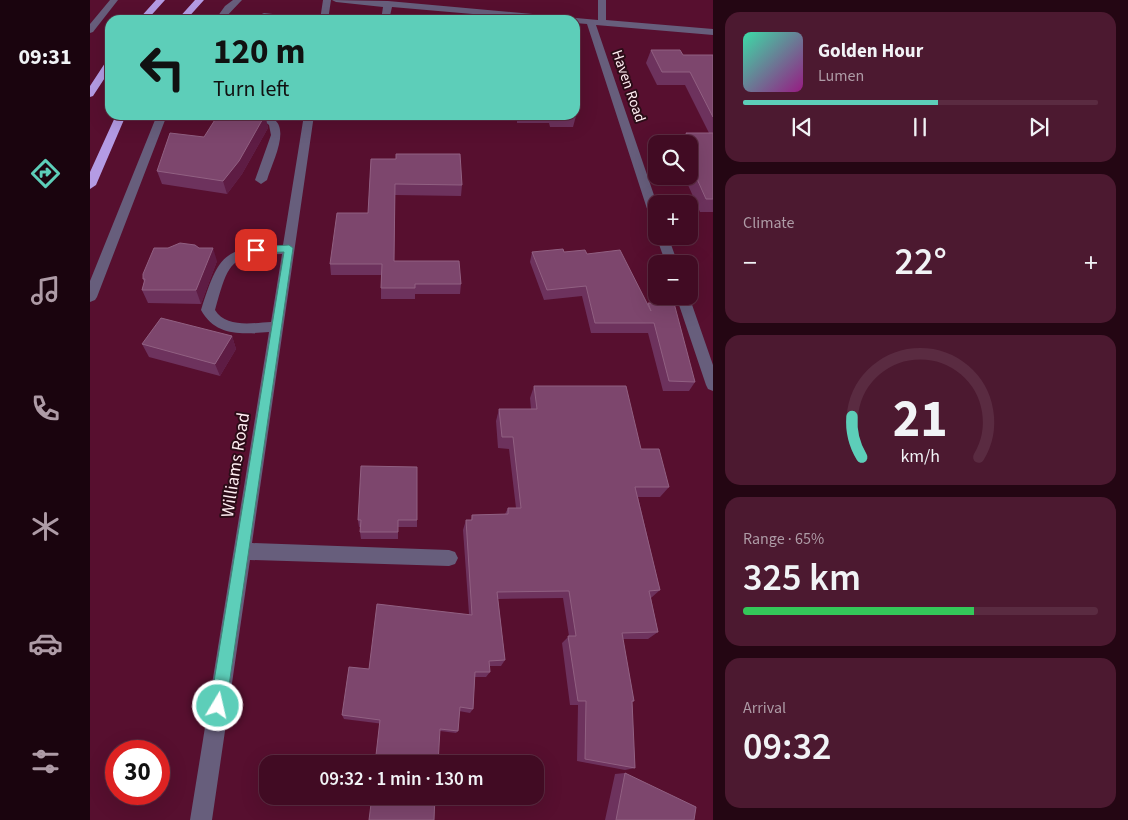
<!DOCTYPE html>
<meta charset="utf-8">
<style>
:root{--surface:#410b23;--page:#4c1930;--text:#f1f3f6;--muted:#ae9ba6;--line:#5a2b41;--accent:#5dceb9}
body{margin:0;font-family:"Source Sans 3",sans-serif;background:var(--page);color:var(--text);height:100vh;display:flex;flex-direction:column;font-size:19px;white-space:nowrap}
*{box-sizing:border-box;margin:0}
p{font-size:16px;color:var(--muted)}
.icon{flex:none;width:28px;height:28px;fill:none;stroke:currentColor;stroke-width:2;stroke-linecap:round;stroke-linejoin:round}
.map{position:relative;flex:1;overflow:hidden}
.panel{display:flex;flex-direction:column;gap:12px;padding:12px;background:#240613;width:415px}
.panel>*{flex:none}
.top-card{position:absolute;left:15px;top:15px;width:475px;height:105px;border-radius:15px;box-shadow:0 5px 20px #0002,0 0 0 1px var(--line);background:#5dceb9;color:#111;overflow:hidden}
.controls{position:absolute;left:558px;top:135px;display:grid;gap:10px}
.controls a{display:grid;place-items:center;width:50px;height:50px;border-radius:10px;background:var(--surface);box-shadow:0 5px 20px #0002,0 0 0 1px var(--line);font-size:25px}
.speed{position:absolute;left:15px;top:740px;display:flex;gap:10px;font-size:25px;font-weight:700;text-align:center}
.speed>*{display:grid;place-content:center;width:65px;height:65px;border-radius:50%;background:var(--surface);box-shadow:0 5px 20px #0002,0 0 0 1px var(--line);line-height:1}
.speed .limit{border:8px solid #d22;background:#fff;color:#111}
.pin{position:absolute;display:grid;place-items:center;width:42px;height:42px;color:#fff;margin:-21px;border-radius:10px;box-shadow:0 2px 8px #0006}
.me{position:absolute;width:55px;margin:-28px;rotate:9deg;stroke-linejoin:round;filter:drop-shadow(0 0 4px #0008)}
.turn{display:flex;align-items:center;gap:18px;height:105px;padding:0 25px;font-size:22px}
.turn .icon{width:65px;height:65px;stroke-width:2.5}
.turn b{display:block;font-size:35px;line-height:42px}
.big{font-size:38px;font-weight:600;line-height:1.1}
.panel .card{flex:1;display:flex;flex-direction:column;justify-content:center;gap:8px;min-width:0;padding:0 18px;border-radius:15px;background:var(--page)}
.panel .dial{align-items:center;gap:0}
.dial svg{height:130px;overflow:visible;fill:none;stroke:var(--line);stroke-width:7;stroke-linecap:round;text-anchor:middle}
.dial text{fill:var(--text);stroke:none}
.song{display:flex;align-items:center;gap:15px}
.cover{width:60px;height:60px;border-radius:8px;background:linear-gradient(135deg,hsl(160 70% 55%),hsl(310 70% 35%))}
.played{height:5px;border-radius:2px;background:linear-gradient(90deg,var(--accent) 55%,var(--line) 55%)}
.keys{display:flex;justify-content:space-around;direction:ltr}
.heat{display:flex;justify-content:space-between;align-items:center;font-size:28px;direction:ltr}
.charge{height:8px;border-radius:4px;background:linear-gradient(90deg,#34c759 65%,var(--line) 0)}
.trip{position:absolute;left:169px;top:755px;width:285px;height:50px;border-radius:15px;background:var(--surface);box-shadow:0 5px 20px #0002,0 0 0 1px var(--line);font-weight:600;line-height:50px;text-align:center}
main{display:flex;flex:1;min-height:0}
.tab-bar{display:flex;flex-direction:column;width:90px;justify-content:space-around;align-items:center;background:#1a040e;color:var(--muted)}
.tab-bar .icon{width:35px;height:35px}
.tab-bar .selected{color:var(--accent)}
.tab-bar b{font-size:22px;color:var(--text)}
.map>svg:first-child{display:block}
.lines{fill:none;stroke-linecap:round;stroke-linejoin:round}
.minor{fill:#675e7c;fill-rule:evenodd}
.highway{fill:#b49be4;fill-rule:evenodd}
.wall{fill:#6d325d}
.shaded-wall{fill:#5e1c44}
.building{fill:#7d466d;stroke:#916082}
.route{fill:#5dceb9;stroke:#3c8678}
.labels{text-anchor:middle;stroke-width:4;stroke-linejoin:round;paint-order:stroke}
.far-street-label{font-size:15px;fill:#feecf1;stroke:#2b0c17}
.street-label{font-size:18px;fill:#feecf1;stroke:#2b0c17}
</style>
<main>
<nav class="tab-bar">
<b>09:31</b>
<svg class="icon selected" aria-label="directions" viewBox="0 0 24 24"><path d="M12 3l9 9-9 9-9-9zM9 14v-3h6M13 9l2 2-2 2"/></svg>
<svg class="icon" aria-label="music" viewBox="0 0 24 24"><path d="M9 18V5l10-2v13"/><circle cx="6" cy="18" r="3"/><circle cx="16" cy="16" r="3"/></svg>
<svg class="icon" aria-label="phone" viewBox="0 0 24 24"><path d="M5 4h4l2 5-3 2q2 4 5 5l2-3 5 2v4C11 20 4 13 5 4z"/></svg>
<svg class="icon" aria-label="climate" viewBox="0 0 24 24"><path d="M12 3v18M4 7l16 10M4 17L20 7"/></svg>
<svg class="icon" aria-label="car" viewBox="0 0 24 24"><path d="M5 17H2v-5l4-1 3-4h7l3 4 3 1v5h-3M9 17h6M6 11h13"/><circle cx="7" cy="17" r="2"/><circle cx="17" cy="17" r="2"/></svg>
<svg class="icon" aria-label="filters" viewBox="0 0 24 24"><path d="M4 7h16M4 17h16"/><circle cx="9" cy="7" r="2"/><circle cx="15" cy="17" r="2"/></svg>
</nav>
<div class="map">
<svg width="623" height="820" viewBox="0 0 623 820">
<rect width="100%" height="100%" fill="#570f2f"/>
<g class="lines">
<!-- minor -->
<path class="minor" d="M20 0H28L3 32 0 33V24Z
M143 0H152L133 20H125L135 6Z
M233 0H241L238 20H230Z
M242 0 298 1 508 20V0H516V20L623 29V35L506 25 567 204 566 222 560 218 497 24 485 23V20H451L302 7 299 20H291L293 7 246 2Z
M174 13 209 17 213 20H158Z
M67 115H77L7 297 5 300 0 302V281Z
M167 115C208 115 184 157 177 180L171 184 165 180 181 135 179 125Z
M214 115H224L162 543 359 550 365 552 368 558 365 564 359 566 160 560 122 820H100L179 332C152 334 126 337 111 310 129 254 133 247 193 245ZM192 254 181 322C162 323 136 328 125 310 139 261 139 255 192 254Z
M566 236H578L588 264H576Z
M586 296H599L623 365V391L618 389 616 385Z"/>
<!-- highway -->
<path class="highway" d="M66 0H75L57 20H48Z
M105 0H114L96 20H87Z
M20 59V70L3 96 0 97V86L17 60Z
M26 115H36L6 185 0 189V172Z"/>
</g>
<!-- wall -->
<path class="wall" d="M561 50 593 55H623V212H610L594 176H599V144H592L596 133H619L595 85H567L556 63Z
M175 115 178 128 152 174 137 194 72 184 67 171Z
M304 115H485L486 116 483 127H460L459 123H427V121L327 120V121H304Z
M281 159 372 185 371 196 305 195 304 261 371 284 370 294H325V299H291V275H241L240 264 278 213Z
M442 252H474L497 254 558 305V303L605 382 599 391H573L558 333H501L492 296 454 300 440 262Z
M127 261 111 304 58 303 52 290 54 282 53 279Z
M142 336 146 349 130 376 59 357 52 344Z
M444 386 551 449 579 487 570 497H548L570 590 561 598 568 632 558 639H533L544 701 542 702 545 768 535 770 487 761 488 705H480L472 643 479 636 473 598 408 599 415 660 411 666H399L400 672 396 677H385L383 709 380 713 369 711 368 731 366 733 254 719 252 715 279 669 379 614 373 530 376 520H381L382 515 415 514 418 508H426L419 449 408 448 406 421 409 409H441L440 398Z
M268 520H327V527H308V539H271L270 532V527H269Z
M535 773 604 820H515L525 774Z"/>
<!-- shaded-wall -->
<path class="shaded-wall" d="M175 115 178 128 152 174 137 194 133 181Z
M123 248 127 261 111 304 106 290Z
M142 336 146 349 130 376 125 364Z"/>
<!-- building -->
<path class="building" d="M176 15H208L207 20H174Z
M561 50H590L593 55H623V117L600 72H572Z
M485 112 486 116H462V115H485Z
M128 115H175L149 161 133 181 67 171 80 133 114 137Z
M596 133H623V199H616L599 161V155H606Z
M306 154H370L372 185 305 184 304 261H369L371 284H325V288H291L292 264H240L247 213H278L281 159H306Z
M90 243 105 245 109 248H123L106 290H52L55 279H53V274L64 248H78Z
M473 249 474 252 495 250 497 254 530 250 561 311 558 303H584L605 382 579 381 564 323H505L496 286 457 290 442 252Z
M71 318 142 336 125 364 52 344Z
M444 386H536L551 449H569L579 487H545L570 590 559 591 568 632 532 633 544 701H542L545 768 495 759 496 701H488L478 636H486L479 591 407 592 415 660 399 661 400 672H385L383 709 370 707 368 731 350 729 348 764H285L290 720 252 715 259 667 279 669 287 604 382 615 376 520H382V515L418 514V508H431L423 437H412L409 409H447Z
M271 466 327 467V520H308V532H270L271 520H268Z
M535 773 606 807 604 820H526Z
M282 796H345L344 820H279Z"/>
<!-- route -->
<path class="route" d="M199 245 203 248 136 706 133 711 128 714 123 711 120 706 194 252 166 253 161 250 166 247Z"/>
<g class="labels">
<!-- far-street labels -->
<g class="far-street-label">
<text transform="translate(539 86) rotate(71)" y="5">Haven Road</text>
</g>
<!-- street labels -->
<g class="street-label">
<text transform="translate(145 465) rotate(-81)" y="6">Williams Road</text>
</g>
</g>
</svg>
<div class="controls">
<a><svg class="icon" aria-label="search" viewBox="0 0 24 24"><circle cx="10" cy="10" r="6"/><path d="M15 15l6 6"/></svg></a>
<a>+</a>
<a>−</a>
</div>
<div class="speed"><div class="limit">30</div></div>
<div class="pin" style="left:166px;top:250px;background:#d93025"><svg class="icon" aria-label="arrive" viewBox="0 0 24 24"><path d="M6 21V4h12l-3 4 3 4H6"/></svg></div>
<svg class="me" style="left:128px;top:706px" viewBox="-20 -20 40 40"><circle r="17" fill="#5dceb9" stroke="#fff" stroke-width="3"/><path d="M0-11L8 9 0 5-8 9z" fill="#fff"/></svg>
<div class="trip">09:32 · 1 min · 130 m</div>
<div class="top-card">
<div class="turn"><svg class="icon" aria-label="left" viewBox="0 0 24 24"><path d="M17 20v-9H6M10 6l-5 5 5 5"/></svg><div><b>120 m</b>Turn left</div></div>
</div>
</div>
<section class="panel">
<div class="card">
<div class="song"><i class="cover"></i><div><b>Golden Hour</b><p>Lumen</p></div></div>
<div class="played"></div>
<div class="keys"><svg class="icon" aria-label="previous" viewBox="0 0 24 24"><path d="M18 5L8 12l10 7zM5 5v14"/></svg><svg class="icon" aria-label="pause" viewBox="0 0 24 24"><path d="M8 5v14M16 5v14"/></svg><svg class="icon" aria-label="next" viewBox="0 0 24 24"><path d="M6 5l10 7-10 7zM19 5v14"/></svg></div>
</div>
<div class="card"><p>Climate</p>
<div class="heat"><a>−</a><b class="big">22°</b><a>+</a></div>
</div>
<div class="card dial"><svg viewBox="0 0 100 80">
<path d="M14 69A42 42 0 1 1 86 69"/>
<path d="M14 69A42 42 0 0 1 8 44" stroke="#5dceb9"/>
<text x="50" y="56" font-size="32" font-weight="700">21</text>
<text x="50" y="72" font-size="11">km/h</text>
</svg></div>
<div class="card"><p>Range · 65%</p><b class="big">325 km</b><div class="charge"></div></div>
<div class="card"><p>Arrival</p><b class="big">09:32</b></div>
</section>
</main>
